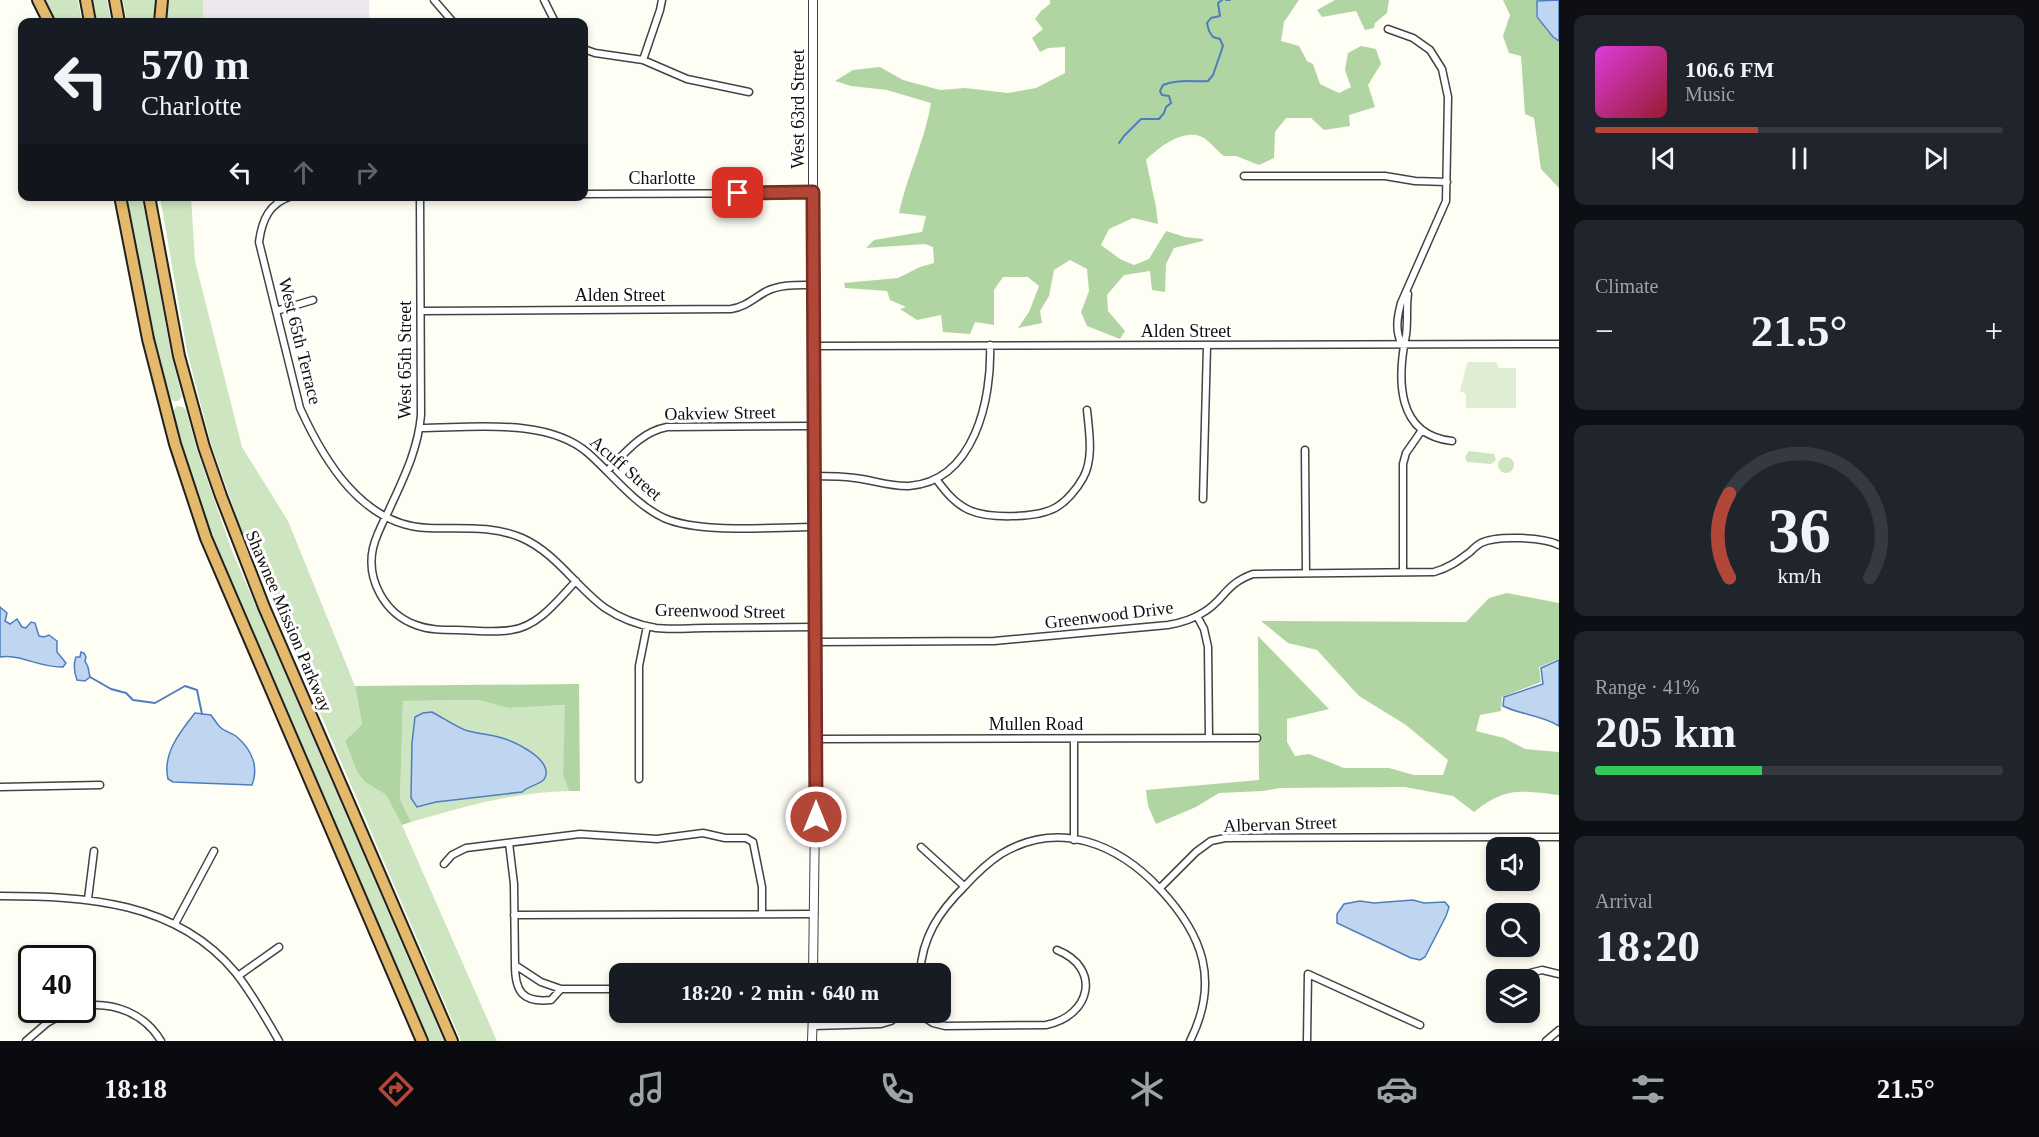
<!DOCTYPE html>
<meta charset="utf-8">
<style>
:root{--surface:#171b24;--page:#20242c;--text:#f1f3f6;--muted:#9ea1a6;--line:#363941;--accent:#b24737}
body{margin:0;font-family:"Times New Roman",serif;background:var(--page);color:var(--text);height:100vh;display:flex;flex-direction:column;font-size:22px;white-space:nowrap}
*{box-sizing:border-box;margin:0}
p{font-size:20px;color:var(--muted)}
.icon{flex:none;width:33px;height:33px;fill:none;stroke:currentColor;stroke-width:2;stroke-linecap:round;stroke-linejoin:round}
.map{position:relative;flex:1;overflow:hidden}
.drawer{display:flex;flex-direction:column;gap:15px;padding:15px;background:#0d0f14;width:480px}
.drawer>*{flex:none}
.hud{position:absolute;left:18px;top:18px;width:570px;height:183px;border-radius:12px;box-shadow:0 3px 9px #0003;background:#171b24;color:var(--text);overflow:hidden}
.tools{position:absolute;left:1486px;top:837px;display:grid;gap:12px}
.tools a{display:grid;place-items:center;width:54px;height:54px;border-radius:12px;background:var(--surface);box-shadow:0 3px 9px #0003;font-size:30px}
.speed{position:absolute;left:18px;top:945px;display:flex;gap:12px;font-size:30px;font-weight:700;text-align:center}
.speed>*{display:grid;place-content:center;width:78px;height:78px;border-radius:50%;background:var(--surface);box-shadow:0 3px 9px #0003;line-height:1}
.speed .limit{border:3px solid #111;border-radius:9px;background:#fff;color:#111}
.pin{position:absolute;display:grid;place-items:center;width:51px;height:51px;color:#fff;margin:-26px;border-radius:12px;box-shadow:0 3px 9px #0006}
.me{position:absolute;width:66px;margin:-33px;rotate:0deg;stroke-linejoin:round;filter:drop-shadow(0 0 4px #0008)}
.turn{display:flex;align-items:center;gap:21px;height:126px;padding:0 24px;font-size:27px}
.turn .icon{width:78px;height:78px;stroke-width:2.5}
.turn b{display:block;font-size:42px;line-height:51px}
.lanes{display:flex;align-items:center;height:57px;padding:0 24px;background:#0003;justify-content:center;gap:30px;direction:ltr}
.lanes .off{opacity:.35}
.big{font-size:45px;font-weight:800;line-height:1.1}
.drawer .card{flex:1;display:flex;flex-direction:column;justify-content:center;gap:9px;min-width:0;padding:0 21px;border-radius:12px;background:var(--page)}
.drawer .dial{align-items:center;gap:0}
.dial svg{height:156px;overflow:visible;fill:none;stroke:var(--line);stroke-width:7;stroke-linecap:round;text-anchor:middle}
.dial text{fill:var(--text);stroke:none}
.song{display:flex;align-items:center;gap:18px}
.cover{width:72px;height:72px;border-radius:9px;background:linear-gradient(135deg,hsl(300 70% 55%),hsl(350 70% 35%))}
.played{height:6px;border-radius:3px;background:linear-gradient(90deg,var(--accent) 40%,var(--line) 40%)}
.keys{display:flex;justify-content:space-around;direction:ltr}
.heat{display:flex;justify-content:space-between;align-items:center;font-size:33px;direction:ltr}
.charge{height:9px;border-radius:4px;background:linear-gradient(90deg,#34c759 41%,var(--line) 0)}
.trip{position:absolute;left:609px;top:963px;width:342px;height:60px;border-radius:12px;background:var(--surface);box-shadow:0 3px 9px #0003;font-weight:800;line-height:60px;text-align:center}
.dock{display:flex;height:96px;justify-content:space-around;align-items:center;background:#090b0e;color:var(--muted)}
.dock .icon{width:42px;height:42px}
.dock .current{color:var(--accent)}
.dock b{font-size:27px;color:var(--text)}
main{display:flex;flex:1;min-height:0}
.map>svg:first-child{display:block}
.industrial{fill:#ede6ed}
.green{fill:#cde6c1;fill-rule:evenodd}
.forest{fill:#b0d5a2}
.pitch{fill:#dfeed2}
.water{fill:#bfd5f0;stroke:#4e7dbf;stroke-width:1.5}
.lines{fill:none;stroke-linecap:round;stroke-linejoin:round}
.stream{stroke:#4e7dbf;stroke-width:2}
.minor-casing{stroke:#434343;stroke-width:9}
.tertiary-casing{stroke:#434343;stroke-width:10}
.motorway-casing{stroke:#212121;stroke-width:14}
.minor{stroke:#fff;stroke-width:6}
.tertiary{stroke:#fff;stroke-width:8}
.motorway{stroke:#e4b96c;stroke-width:10}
.route-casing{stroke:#742e24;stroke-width:15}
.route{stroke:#b24737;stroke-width:10}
.labels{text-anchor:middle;stroke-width:6;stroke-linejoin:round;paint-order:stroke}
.street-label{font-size:18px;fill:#101010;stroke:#fff}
</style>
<main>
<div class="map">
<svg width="1559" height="1041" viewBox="0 0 1559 1041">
<rect width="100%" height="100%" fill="#fefef5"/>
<!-- industrial -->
<path class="industrial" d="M203 0H369V22H203Z"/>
<!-- green -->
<path class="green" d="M44 0H78L82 22H53Z
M93 0H107L111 22H97Z
M123 0H159L158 22H127Z
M167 0H203V22H166Z
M127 197H142L170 348 182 397 178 401H173L168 397 146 299Z
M160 197H191L195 261 242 447 288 521 355 686 362 724 345 741 358 774 365 782 386 795 402 825 497 1041H461L241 529 211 444 187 351Z
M177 406 183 407 186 410 197 450 232 551 444 1041H429L220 557 201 505 172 412Z
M1469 451 1494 454 1496 460 1491 464 1467 462 1465 457Z
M1498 465a8 8 0 1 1 16 0a8 8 0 1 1-16 0Z
M479 700 508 708 566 705 563 776 569 791C514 792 463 807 411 822L400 799 403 701ZM432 712 456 726 477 733 502 738 537 755 539 784 528 786 522 792 436 802 418 807 411 798 412 743 415 717Z"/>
<!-- forest -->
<path class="forest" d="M1050 0H1299L1284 22 1281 41 1299 46 1307 61 1313 64 1320 84 1339 93 1351 87 1345 70 1348 53 1361 46 1376 49 1381 64 1368 85 1375 107 1349 115 1350 126 1324 130 1311 118H1286L1275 132 1274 158 1259 165 1236 156H1224C1217 151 1210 141 1202 137 1183 128 1158 148 1146 160L1156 207 1158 224 1133 218 1109 229 1101 245 1120 259 1134 265 1149 259 1166 231 1185 237 1203 239V241L1174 248 1166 264 1165 292 1152 290 1150 271 1124 275 1107 295 1108 311 1125 331 1120 339 1087 326 1081 312 1089 291 1087 269 1070 260 1054 270 1049 296 1040 311 1042 323 1018 328 1029 312 1039 286 1028 277H1003L994 290V325L975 322 970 334 943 332 941 315 917 320 900 309 906 307 890 300 887 291 845 288 844 283 898 278 920 267 934 263 933 247 925 244 866 248 874 240 922 232 926 216 899 213C907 175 925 141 931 103L887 90 851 86 835 81 853 70 880 67 903 80 940 90 965 88 1008 93 1036 88 1065 73V47L1048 48 1040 52 1032 38 1043 29 1035 19 1041 11 1050 4Z
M1335 0H1389L1387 13 1375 23 1374 28 1365 30 1356 11 1322 17 1317 10Z
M1503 0H1537L1536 17 1552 37 1559 42V188L1541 169 1534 118 1525 114 1521 56 1509 53 1503 36 1510 15Z
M1507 593 1559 603V659L1539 667 1541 682 1502 697 1501 711 1480 715 1476 731 1504 738 1525 749 1559 752V795C1520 791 1507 786 1474 812L1453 796 1405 787 1280 788 1263 791 1219 793 1196 807 1156 824 1148 806 1146 790 1259 780 1258 636 1329 709 1287 719V742L1295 756 1309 754 1344 768H1389L1414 775H1443L1448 760 1406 725 1359 696 1317 650 1288 643 1261 621 1466 622 1489 598Z
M579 684 580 791H569L563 776 565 705 508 708 479 700 403 701 400 799 411 822 402 825 386 795 365 782 358 774 345 741 362 724 355 686Z"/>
<!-- pitch -->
<path class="pitch" d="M1469 362H1496L1499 368H1516V408H1466V394L1460 391 1467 363Z"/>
<!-- water -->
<path class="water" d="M1559 0V41L1553 37 1537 17V1Z
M0 607 7 613 5 621 10 624 17 619 22 627 26 628 31 622 35 623 39 636 44 637 49 635 57 641V652L66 663 63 667C40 668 21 654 0 657Z
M81 652 84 653 86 657 85 661 88 667 90 677 85 681 77 680C74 672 73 665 76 657H80Z
M1559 660V726C1542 715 1521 715 1503 706L1504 697 1543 684 1541 668Z
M432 712C443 718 453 725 465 730 477 734 490 734 502 738 515 742 553 759 545 778 541 785 529 785 522 792L436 802 417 807 411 798 412 743 415 717 423 713Z
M195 713 211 715C214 719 217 724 220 727 225 732 233 733 237 737 252 750 259 767 252 785L173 782 168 779C162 754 180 732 195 713Z
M1413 900 1424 903 1445 902 1449 907 1446 916 1425 957 1420 960 1411 958 1337 923V914L1344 904 1360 901 1374 903Z"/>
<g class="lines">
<!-- stream -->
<path class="stream" d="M1226 0H1230
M1119 143 1124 136 1141 119H1159L1164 113 1166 107 1171 103 1169 96 1162 95 1160 91 1163 85C1177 79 1193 82 1208 81L1213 75 1223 46 1220 39 1213 37 1209 31 1207 23 1211 18 1220 16 1218 3 1222 0
M90 677 111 689 126 693 133 700 155 703 185 686 197 690 202 714"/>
<!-- minor casing -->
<g class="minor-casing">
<path id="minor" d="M434 0 453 22
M544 0 555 22
M1388 29 1413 38 1430 50 1442 69 1448 97 1446 201 1401 303C1397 318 1395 331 1402 345
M584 49 595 53 643 60 687 79 749 92
M643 60 660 10 662 0
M1244 176H1385L1415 181 1447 182
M584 194 813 193
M292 196C269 203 262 220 259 242L300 408C324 461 363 526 428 528 460 529 492 525 522 538 556 553 576 587 605 608 620 618 638 625 656 628 672 630 689 628 706 628 742 628 778 627 815 627
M420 196 421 415C418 450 403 479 389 510 383 522 376 535 373 548 366 580 385 614 416 625 429 630 443 630 456 630 474 630 494 633 511 630 538 627 558 600 576 581
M1408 294C1406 307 1408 322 1406 335 1397 379 1396 435 1452 441
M276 311 313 300
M421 311 731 309C745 307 753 299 765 292 780 284 797 285 813 285
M813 346 1559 344
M420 428C471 428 547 417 588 453 612 474 634 504 664 518 701 534 772 527 814 527
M1305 450 1306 573
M607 471C625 453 641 432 667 427L813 426
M813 476C827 476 841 476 855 478 872 480 892 487 909 486 975 481 992 398 990 345
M936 479C946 492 954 503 969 510 989 519 1036 518 1055 508 1066 502 1077 489 1083 478 1094 459 1089 431 1087 410
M1203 499 1207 346
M1403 572V464L1406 453 1422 430
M1197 616 1204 629 1208 647 1209 738
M815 642 994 641 1168 625C1181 623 1193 619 1204 612 1225 599 1225 584 1253 574L1434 572C1449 568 1458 561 1470 552 1473 549 1477 545 1481 543 1496 535 1544 537 1559 545
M816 739 1257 738
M1074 739V840
M639 779V666L647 626
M0 787 100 785
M509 843 514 884 515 965 541 982 561 989H620
M921 847 964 886
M444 864 452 855 466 848 580 834 657 839 703 833 725 838H746L753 842 762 887V914
M1160 888 1196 852 1211 841 1225 838 1559 837
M0 896C85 896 176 901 235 972 252 993 265 1017 279 1041
M88 899 94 851
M514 915 814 914
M175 924 214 851
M515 965C515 991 522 1003 551 1000L561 989
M1530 973 1542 970 1559 974
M920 974C922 937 939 912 964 887 975 875 987 863 1001 854 1059 819 1118 844 1160 889 1203 935 1220 981 1190 1041
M238 976 279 947
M82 1006C114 1001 145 1014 161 1041
M916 1012 933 1023 945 1026 1046 1025C1091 1016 1102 968 1057 950
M813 1026 881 1024 891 1021 902 1012
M26 1041 47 1023 70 1010
M1307 1041 1308 974 1420 1025
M1546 1041 1559 1030"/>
</g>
<!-- tertiary casing -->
<g class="tertiary-casing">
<path id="tertiary" d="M813 974 816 739 813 476V0
M812 1041 813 1012"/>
</g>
<!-- motorway casing -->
<g class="motorway-casing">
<path id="motorway" d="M38 0 49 22
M86 0 90 22
M115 0 119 22
M160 22 162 0
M120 196 148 339 175 444 206 538 422 1041
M149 196 179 356 204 447 221 496 264 607 452 1041"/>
</g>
<!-- minor -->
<use href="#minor" class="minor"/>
<!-- tertiary -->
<use href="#tertiary" class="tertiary"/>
<!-- motorway -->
<use href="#motorway" class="motorway"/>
</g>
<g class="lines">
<!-- route casing -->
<g class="route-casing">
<path id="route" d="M738 193 813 192 816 817"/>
</g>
<!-- route -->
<use href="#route" class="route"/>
</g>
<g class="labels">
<!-- street labels -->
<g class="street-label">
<text transform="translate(798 109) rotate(-90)" y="6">West 63rd Street</text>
<text x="662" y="184">Charlotte</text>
<text x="620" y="301">Alden Street</text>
<text x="1186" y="337">Alden Street</text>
<text transform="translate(300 341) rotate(76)" y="6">West 65th Terrace</text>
<text transform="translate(405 360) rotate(-90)" y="6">West 65th Street</text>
<text transform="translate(720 413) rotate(-1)" y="6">Oakview Street</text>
<text transform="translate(626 468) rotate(41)" y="6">Acuff Street</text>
<text transform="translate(720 611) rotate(1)" y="6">Greenwood Street</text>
<text transform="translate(1109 615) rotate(-7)" y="6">Greenwood Drive</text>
<text transform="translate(289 621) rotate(67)" y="6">Shawnee Mission Parkway</text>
<text x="1036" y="730">Mullen Road</text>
<text transform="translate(1280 824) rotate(-2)" y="6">Albervan Street</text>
</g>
</g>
</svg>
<div class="tools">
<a><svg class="icon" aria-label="sound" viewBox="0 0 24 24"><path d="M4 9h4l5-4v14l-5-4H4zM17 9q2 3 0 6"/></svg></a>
<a><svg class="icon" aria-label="search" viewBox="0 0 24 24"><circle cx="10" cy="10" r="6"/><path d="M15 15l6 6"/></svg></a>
<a><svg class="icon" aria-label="layers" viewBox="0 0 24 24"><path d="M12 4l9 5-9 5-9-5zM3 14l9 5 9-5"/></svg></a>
</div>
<div class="speed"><div class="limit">40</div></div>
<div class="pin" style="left:738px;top:193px;background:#d93025"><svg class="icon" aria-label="arrive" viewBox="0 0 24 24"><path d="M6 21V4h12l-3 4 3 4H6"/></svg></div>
<svg class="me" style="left:816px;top:817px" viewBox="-20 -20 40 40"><circle r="17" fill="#b24737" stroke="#fff" stroke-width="3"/><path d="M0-11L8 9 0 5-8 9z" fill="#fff"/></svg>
<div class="trip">18:20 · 2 min · 640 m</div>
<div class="hud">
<div class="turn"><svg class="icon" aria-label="left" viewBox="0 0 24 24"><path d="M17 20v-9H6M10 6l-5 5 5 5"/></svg><div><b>570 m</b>Charlotte</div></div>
<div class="lanes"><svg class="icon" aria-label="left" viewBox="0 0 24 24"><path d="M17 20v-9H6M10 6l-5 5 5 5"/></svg><svg class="icon off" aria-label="ahead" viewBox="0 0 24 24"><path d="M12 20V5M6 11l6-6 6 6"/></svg><svg class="icon off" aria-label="right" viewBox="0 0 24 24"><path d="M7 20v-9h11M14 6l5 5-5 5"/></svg></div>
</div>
</div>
<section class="drawer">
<div class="card">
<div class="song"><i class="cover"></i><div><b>106.6 FM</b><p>Music</p></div></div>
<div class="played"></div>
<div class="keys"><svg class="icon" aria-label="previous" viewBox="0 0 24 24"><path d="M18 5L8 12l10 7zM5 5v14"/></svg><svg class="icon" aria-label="pause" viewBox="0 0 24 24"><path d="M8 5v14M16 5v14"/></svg><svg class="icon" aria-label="next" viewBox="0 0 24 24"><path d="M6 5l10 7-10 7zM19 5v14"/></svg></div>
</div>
<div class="card"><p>Climate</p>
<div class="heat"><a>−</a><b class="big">21.5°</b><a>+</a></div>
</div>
<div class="card dial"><svg viewBox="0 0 100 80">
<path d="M14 69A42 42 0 1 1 86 69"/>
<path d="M14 69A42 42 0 0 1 14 26" stroke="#b24737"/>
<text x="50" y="56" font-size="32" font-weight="700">36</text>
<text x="50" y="72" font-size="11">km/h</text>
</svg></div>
<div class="card"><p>Range · 41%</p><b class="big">205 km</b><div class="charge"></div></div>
<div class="card"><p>Arrival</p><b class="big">18:20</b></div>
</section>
</main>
<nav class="dock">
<b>18:18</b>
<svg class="icon current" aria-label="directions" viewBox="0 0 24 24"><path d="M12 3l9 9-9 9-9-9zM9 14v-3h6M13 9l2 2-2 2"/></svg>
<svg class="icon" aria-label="music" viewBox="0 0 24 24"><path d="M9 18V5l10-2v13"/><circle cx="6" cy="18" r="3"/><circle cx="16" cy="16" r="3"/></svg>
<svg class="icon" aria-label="phone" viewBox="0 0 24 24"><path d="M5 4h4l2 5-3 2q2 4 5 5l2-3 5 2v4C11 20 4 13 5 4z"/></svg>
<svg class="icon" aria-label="climate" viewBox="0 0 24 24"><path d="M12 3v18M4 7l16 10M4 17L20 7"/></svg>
<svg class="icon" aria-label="car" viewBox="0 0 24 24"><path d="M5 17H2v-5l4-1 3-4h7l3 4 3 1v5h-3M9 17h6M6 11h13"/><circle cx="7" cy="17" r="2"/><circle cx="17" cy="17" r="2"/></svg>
<svg class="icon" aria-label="filters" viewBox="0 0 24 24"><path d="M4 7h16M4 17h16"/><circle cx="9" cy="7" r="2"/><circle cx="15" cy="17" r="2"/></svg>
<b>21.5°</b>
</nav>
